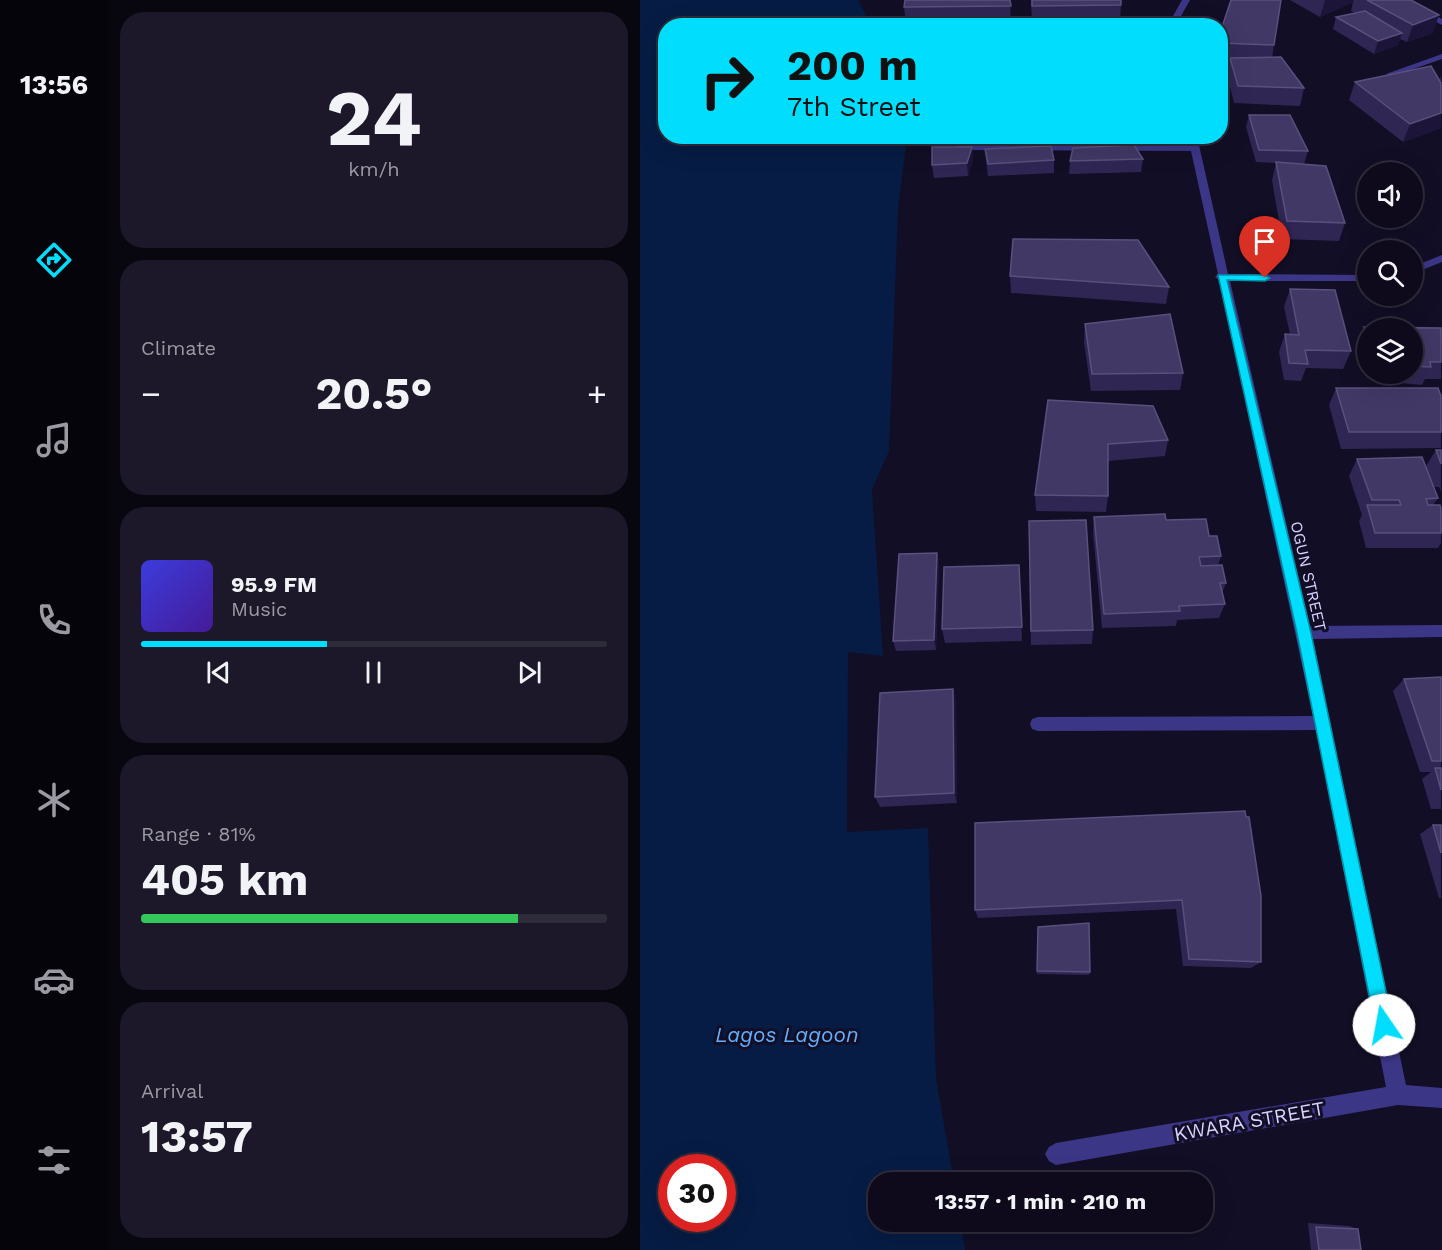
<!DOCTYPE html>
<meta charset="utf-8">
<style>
:root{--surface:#0e0a1c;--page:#1c1829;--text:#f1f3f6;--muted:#9b9aa3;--line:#2e2b3b;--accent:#00ddfd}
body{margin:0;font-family:"Work Sans",sans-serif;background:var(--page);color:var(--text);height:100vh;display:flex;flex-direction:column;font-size:22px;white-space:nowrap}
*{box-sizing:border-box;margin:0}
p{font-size:20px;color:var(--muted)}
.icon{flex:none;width:33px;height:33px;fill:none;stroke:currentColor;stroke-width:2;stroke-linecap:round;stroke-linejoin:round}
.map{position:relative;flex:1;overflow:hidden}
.panel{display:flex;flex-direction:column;gap:12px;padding:12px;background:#08060f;width:532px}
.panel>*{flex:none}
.top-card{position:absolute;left:18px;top:18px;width:570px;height:126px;border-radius:24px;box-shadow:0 6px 24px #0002,0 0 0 2px var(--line);background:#00ddfd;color:#111;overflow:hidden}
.controls{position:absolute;left:717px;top:162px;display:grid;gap:12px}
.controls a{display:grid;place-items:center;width:66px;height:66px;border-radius:50%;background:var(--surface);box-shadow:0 6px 24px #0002,0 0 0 2px var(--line);font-size:30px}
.speed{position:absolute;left:18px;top:1154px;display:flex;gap:12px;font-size:30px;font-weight:700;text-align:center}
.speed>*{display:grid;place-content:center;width:78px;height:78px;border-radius:50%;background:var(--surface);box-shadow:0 6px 24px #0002,0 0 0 2px var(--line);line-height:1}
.speed .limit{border:9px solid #d22;background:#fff;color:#111}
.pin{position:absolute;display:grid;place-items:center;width:51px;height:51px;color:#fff;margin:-62px -26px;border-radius:50% 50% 50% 0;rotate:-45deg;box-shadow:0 0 6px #0007}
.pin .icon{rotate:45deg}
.me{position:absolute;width:66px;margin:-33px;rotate:348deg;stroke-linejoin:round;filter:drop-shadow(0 0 4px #0008)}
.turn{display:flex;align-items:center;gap:21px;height:126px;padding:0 30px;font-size:27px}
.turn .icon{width:78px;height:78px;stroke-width:2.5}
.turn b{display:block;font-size:42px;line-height:51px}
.big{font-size:45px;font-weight:700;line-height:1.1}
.panel .card{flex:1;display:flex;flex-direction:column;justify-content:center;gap:9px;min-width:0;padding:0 21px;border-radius:24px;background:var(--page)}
.panel .dial{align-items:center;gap:0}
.dial b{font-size:78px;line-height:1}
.song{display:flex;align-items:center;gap:18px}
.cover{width:72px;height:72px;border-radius:9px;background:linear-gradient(135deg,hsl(240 70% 55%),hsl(260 70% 35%))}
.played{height:6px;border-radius:3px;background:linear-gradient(90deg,var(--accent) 40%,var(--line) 40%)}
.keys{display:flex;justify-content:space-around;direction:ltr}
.heat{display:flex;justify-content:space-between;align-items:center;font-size:33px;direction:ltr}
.charge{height:9px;border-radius:4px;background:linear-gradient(90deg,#34c759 81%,var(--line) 0)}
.trip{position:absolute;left:228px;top:1172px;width:345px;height:60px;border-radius:24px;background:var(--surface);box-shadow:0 6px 24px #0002,0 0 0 2px var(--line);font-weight:700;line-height:60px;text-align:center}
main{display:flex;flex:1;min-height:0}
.tabs{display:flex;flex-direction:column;width:108px;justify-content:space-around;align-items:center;background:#06040b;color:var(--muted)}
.tabs .icon{width:42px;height:42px}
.tabs .on{color:var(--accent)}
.tabs b{font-size:27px;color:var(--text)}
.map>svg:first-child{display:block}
.water{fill:#071c44;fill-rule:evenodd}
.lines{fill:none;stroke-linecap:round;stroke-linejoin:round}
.minor{fill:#3c3686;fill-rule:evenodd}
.wall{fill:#302654;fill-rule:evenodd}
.shaded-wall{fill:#1c1539}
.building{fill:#423866;stroke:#59507e;stroke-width:1.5}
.route{fill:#00ddfd;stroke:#0090a4;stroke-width:1.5}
.labels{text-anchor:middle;stroke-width:6;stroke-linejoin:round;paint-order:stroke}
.street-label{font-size:16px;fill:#d8d2ff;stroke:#120e25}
.near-street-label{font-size:20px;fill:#d8d2ff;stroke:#120e25}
.near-water-label{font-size:21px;font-style:italic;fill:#60b1ff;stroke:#120e25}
</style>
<main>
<nav class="tabs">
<b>13:56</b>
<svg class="icon on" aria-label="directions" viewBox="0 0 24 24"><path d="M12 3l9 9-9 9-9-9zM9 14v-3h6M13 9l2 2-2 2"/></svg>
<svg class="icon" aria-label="music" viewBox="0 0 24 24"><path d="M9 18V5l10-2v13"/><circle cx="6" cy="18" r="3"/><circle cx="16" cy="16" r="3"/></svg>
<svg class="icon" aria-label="phone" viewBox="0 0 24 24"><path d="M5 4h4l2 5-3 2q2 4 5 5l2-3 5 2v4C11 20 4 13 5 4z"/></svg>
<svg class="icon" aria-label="climate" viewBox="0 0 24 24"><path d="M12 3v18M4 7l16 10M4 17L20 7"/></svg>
<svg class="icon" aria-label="car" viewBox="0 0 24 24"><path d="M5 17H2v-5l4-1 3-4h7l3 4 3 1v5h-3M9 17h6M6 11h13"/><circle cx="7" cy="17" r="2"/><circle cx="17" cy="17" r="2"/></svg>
<svg class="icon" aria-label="filters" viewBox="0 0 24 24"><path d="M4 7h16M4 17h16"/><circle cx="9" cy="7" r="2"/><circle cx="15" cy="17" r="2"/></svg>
</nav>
<section class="panel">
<div class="card dial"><b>24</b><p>km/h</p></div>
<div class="card"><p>Climate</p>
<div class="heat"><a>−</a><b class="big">20.5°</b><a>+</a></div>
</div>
<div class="card">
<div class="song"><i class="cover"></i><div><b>95.9 FM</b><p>Music</p></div></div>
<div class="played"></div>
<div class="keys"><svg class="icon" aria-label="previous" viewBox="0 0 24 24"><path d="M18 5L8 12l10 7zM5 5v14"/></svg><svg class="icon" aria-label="pause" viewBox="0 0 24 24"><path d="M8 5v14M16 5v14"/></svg><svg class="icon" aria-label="next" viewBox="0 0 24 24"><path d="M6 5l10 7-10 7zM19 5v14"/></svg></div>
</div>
<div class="card"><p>Range · 81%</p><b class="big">405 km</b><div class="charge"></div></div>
<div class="card"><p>Arrival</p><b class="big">13:57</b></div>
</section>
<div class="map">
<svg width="802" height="1250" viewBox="0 0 802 1250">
<rect width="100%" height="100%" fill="#120e25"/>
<!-- water -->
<path class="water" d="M0 0H218L231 25 26 26V136L267 137 258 209 249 451 232 490 243 656 208 652 207 832 288 828 296 1079 314 1182H238V1221H320L325 1250H0ZM32 1167H82V1218H32Z"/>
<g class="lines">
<!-- minor -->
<path class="minor" d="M542 0H550L541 16 539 26H531L533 16Z
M755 0H765L802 19V25Z
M802 54V59L753 76 746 74Z
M547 136H557L588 274 728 275V281H590L670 626 802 625V637L673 639 766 1085 802 1088V1108L758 1105 416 1165 409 1161 405 1154 409 1147 416 1143 746 1087 676 730 398 731 392 729 390 724 392 719 398 717 673 716 579 280 575 277 578 274 551 151 321 150 316 147 321 144 549 145Z
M802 255V262L772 274V267Z"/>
</g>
<!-- wall -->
<path class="wall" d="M370 0 371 23 266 24 264 7Z
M391 0 481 5 480 23H392Z
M650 0H771L793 33 767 42 760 39 758 45 734 54 693 29 696 17 715 13 711 11 713 2 680 17Z
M580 33 634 45 632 58 664 88 660 106 594 103 587 75 589 61H580Z
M801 75V128L763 142 709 100 715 82 800 79Z
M609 115 668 151 664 164 705 223 699 241 642 239 632 180 636 163 616 162 606 127Z
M297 136H332V138L297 140Z
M349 136H414V138L349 139Z
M332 147 333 160 328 176 294 178 292 165Z
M345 149 414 160V173L348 176 346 161Z
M503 159 501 172 429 174 430 161Z
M370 276 529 287 526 304 371 293Z
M650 289 711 351 703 369 666 368 661 381 644 380 639 352 645 334H650L644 307Z
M445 324 543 373 540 390 451 391 444 342Z
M724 327 801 328V379H785L782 385 761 383 759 379 727 378 717 344ZM728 328H772V374H728Z
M696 388 801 393V392V448L701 449 689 405Z
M408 400 528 440 525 456 468 461V496L466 512 396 511 395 495Z
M796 450H801V492L799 487H794L786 466Z
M717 459 798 498 793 505 801 509V543L798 548H726L719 521 722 515 709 476Z
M454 517 569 536 581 556 578 565 586 583 582 593 585 604 579 618 537 620 536 626 462 628 453 533Z
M389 521 453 630 452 644 391 645Z
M297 553 299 563 296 650 256 651 253 641Z
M379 565 382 641 305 643 302 629Z
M801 677V809H791L782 779 791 772H780L753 691 764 679Z
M313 689 316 702 317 803 240 807 235 797Z
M605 811 621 962 611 968 543 966 536 909 338 918 335 910Z
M793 825H801V898H799L780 834Z
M398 927 450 972 449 975 397 974Z
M668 1223 709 1226 718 1229 721 1250H671Z"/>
<!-- shaded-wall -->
<path class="shaded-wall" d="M685 0H714L713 2 680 17Z
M799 15 793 33 767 42 773 25Z
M762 33 758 45 734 54 738 41Z
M801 113V128L763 142 770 124Z
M332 147 333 160 328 176 327 163Z
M297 553 299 563 296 650 294 640Z
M313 689 316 702 317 803 314 793Z"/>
<!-- building -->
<path class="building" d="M265 0H370L371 6 264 7Z
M392 0H481V5L392 6Z
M591 0H641L634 45 580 43V33Z
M727 0H771L799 15 773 25Z
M725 11 762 33 738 41 696 17Z
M641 57 664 88 598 86 590 58Z
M791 66 801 83V113L770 124 715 82Z
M609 115H650L668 151 619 150Z
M494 145 503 159 430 161 433 148Z
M411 146 414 160 348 164 345 149Z
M292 147H332L327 163 292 165Z
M636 162 686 166 705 223 647 221Z
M373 239 498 240 529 287 370 276Z
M650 289 695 290 711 351 665 350 668 364 649 363 645 334 659 335Z
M530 314 543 373 452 374 445 324Z
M724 327 801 328V362H790L791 367 772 366V328H728V337Z
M696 388H798L801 396V432H709Z
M408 400 513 406 528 440 468 444V496L395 495Z
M796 450H801V464Z
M782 457 798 498 786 499 788 505H800L801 509V533H735L727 505H761L759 500H732L717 459Z
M525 514 526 520 566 519 569 536H577L581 556 559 557 561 566 582 565 586 583H580L585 604 539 606 540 611 464 614 454 517Z
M446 520 453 630 391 631 389 521Z
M297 553 294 640 253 641 259 554Z
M379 565 382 627 302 629 304 567Z
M801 677V761H792L764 679Z
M313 689 314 793 235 797 240 693Z
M795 768H801V790Z
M605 811 606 817H609L621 896V962L549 959 542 900 335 910V823Z
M793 825H801V853Z
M449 923 450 972 397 971 398 927Z
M676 1227 718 1229 721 1250H679Z"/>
<!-- route -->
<path class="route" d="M578 275H625L630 278 625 281 587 280 671 633 753 1025 750 1032 744 1034 738 1032 735 1025 657 633Z"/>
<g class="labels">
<!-- street labels -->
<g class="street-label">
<text transform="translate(669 576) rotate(77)" y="6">OGUN STREET</text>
</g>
<!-- near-street labels -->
<g class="near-street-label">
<text transform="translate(609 1121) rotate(-10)" y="7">KWARA STREET</text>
</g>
<!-- near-water labels -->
<g class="near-water-label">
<text x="147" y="1042">Lagos Lagoon</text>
</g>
</g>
</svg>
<div class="controls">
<a><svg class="icon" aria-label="sound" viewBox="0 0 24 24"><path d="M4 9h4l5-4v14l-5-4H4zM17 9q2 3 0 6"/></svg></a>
<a><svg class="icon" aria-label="search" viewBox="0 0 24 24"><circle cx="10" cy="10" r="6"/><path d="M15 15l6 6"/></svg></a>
<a><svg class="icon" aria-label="layers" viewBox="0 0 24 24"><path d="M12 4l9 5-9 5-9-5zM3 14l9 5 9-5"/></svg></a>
</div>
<div class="speed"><div class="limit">30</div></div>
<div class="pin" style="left:625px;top:278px;background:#d93025"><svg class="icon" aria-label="arrive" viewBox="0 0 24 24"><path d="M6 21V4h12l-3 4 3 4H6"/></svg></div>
<svg class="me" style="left:744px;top:1025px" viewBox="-20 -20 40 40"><circle r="19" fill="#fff"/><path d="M0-13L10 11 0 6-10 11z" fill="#00ddfd"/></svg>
<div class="trip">13:57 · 1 min · 210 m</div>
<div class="top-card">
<div class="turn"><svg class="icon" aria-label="right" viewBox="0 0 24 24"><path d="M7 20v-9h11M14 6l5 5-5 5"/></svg><div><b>200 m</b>7th Street</div></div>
</div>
</div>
</main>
